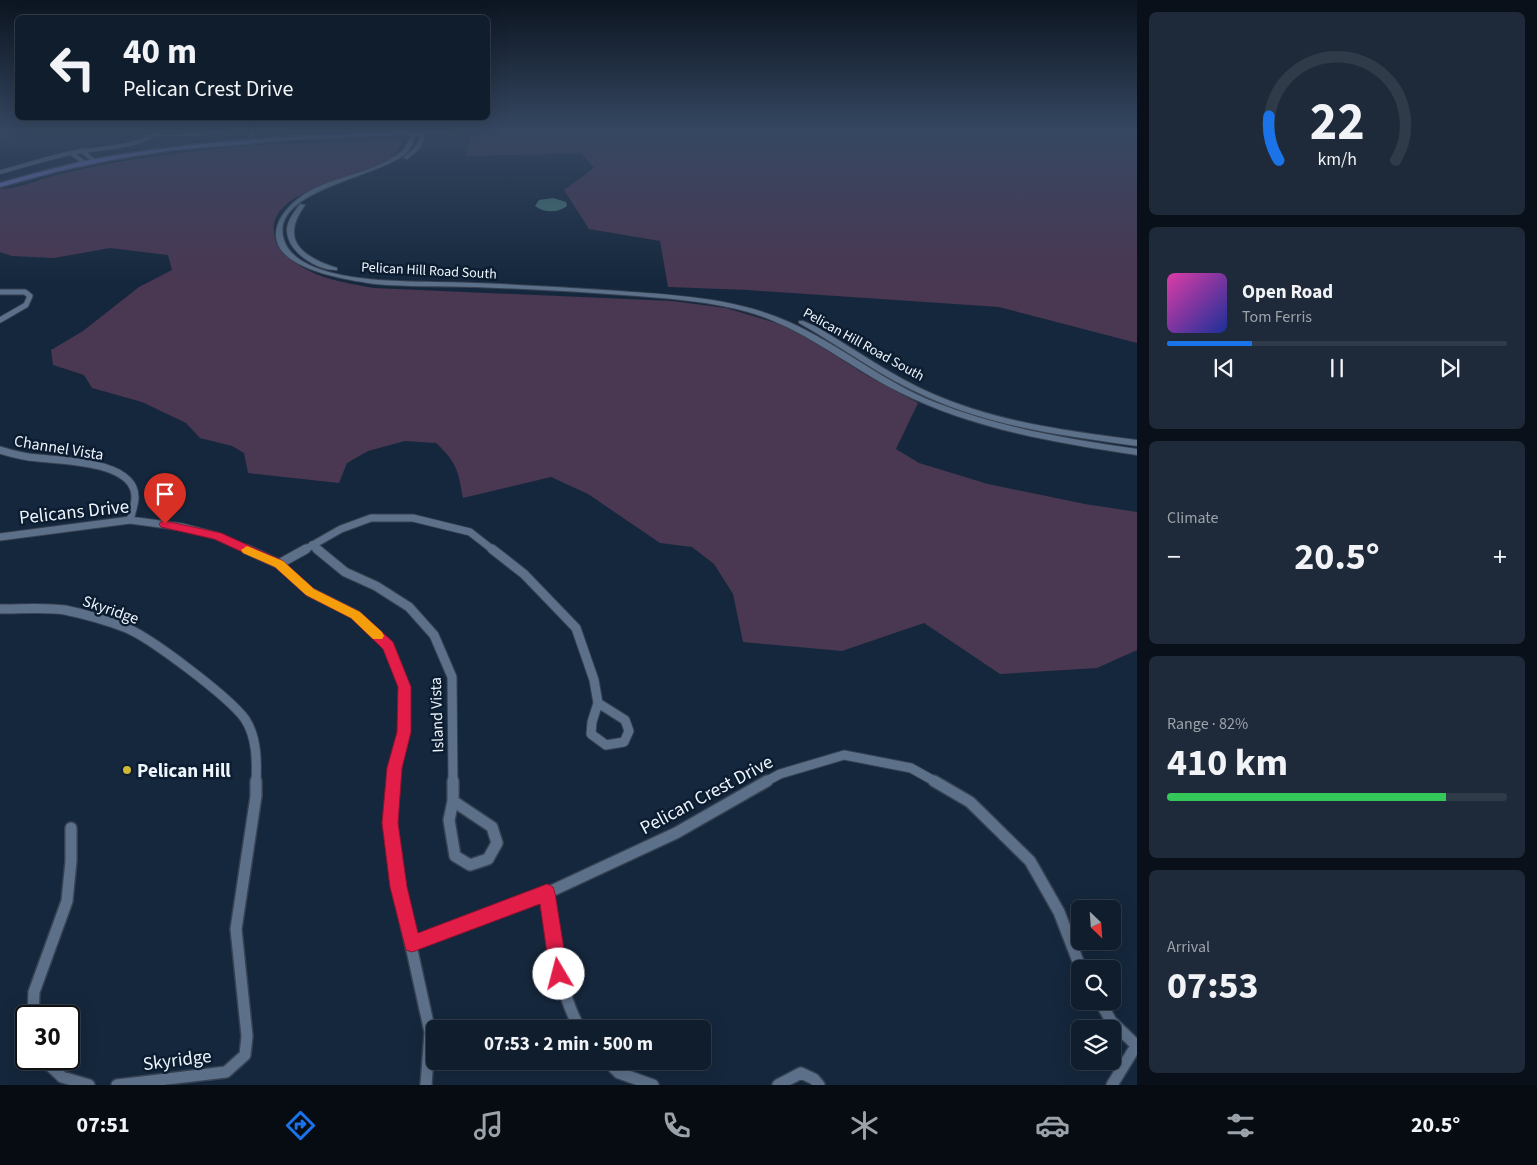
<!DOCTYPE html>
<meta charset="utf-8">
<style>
:root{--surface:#101d2d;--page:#1e2a39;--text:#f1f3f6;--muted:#9ca2aa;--line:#303b49;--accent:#1a73e8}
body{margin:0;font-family:"Source Sans 3",sans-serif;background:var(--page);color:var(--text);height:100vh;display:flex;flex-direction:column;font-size:19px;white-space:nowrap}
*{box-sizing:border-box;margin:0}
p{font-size:16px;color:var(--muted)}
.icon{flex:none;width:28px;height:28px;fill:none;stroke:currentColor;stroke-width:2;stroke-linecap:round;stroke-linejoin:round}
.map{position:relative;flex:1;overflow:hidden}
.drawer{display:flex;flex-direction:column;gap:12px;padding:12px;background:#091019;width:400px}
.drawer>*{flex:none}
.banner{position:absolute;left:15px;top:15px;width:475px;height:105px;border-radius:8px;box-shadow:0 5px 20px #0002,0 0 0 1px var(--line);background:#101d2d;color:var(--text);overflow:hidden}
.needle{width:32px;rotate:155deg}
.tools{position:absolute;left:1071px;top:900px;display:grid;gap:10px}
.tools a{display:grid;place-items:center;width:50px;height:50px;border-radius:8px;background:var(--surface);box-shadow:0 5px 20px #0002,0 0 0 1px var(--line);font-size:25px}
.speed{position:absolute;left:15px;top:1005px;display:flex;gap:10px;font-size:25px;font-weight:700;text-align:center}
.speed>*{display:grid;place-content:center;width:65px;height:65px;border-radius:50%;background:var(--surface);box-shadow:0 5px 20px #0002,0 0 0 1px var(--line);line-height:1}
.speed .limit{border:2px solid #111;border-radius:8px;background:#fff;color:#111}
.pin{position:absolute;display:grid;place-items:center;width:42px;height:42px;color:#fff;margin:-51px -21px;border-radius:50% 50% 50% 0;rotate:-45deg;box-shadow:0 0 5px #0007}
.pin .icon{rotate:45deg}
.me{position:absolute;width:55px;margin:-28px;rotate:352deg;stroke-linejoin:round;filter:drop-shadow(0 0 4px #0008)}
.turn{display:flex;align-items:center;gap:18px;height:105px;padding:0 25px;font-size:22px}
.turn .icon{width:65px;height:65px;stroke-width:2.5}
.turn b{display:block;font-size:35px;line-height:42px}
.big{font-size:38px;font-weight:700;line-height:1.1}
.drawer .card{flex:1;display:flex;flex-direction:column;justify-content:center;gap:8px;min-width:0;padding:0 18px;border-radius:8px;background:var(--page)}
.drawer .dial{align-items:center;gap:0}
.dial svg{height:130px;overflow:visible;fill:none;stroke:var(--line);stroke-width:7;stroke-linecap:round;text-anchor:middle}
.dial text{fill:var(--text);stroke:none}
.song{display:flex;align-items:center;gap:15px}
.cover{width:60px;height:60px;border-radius:8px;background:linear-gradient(135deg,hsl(320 70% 55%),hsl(230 70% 35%))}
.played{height:5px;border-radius:2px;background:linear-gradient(90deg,var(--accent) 25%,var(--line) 25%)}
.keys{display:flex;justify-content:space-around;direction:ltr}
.heat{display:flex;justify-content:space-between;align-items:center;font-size:28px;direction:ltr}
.charge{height:8px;border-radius:4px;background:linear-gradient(90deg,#34c759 82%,var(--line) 0)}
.trip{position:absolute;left:426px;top:1020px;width:285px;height:50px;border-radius:8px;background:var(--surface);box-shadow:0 5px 20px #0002,0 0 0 1px var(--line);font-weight:700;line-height:50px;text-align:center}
.tab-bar{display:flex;height:80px;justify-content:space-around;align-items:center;background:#060c12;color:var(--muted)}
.tab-bar .icon{width:35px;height:35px}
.tab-bar .on{color:var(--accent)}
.tab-bar b{font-size:22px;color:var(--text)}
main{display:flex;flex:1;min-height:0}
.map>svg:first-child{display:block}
.green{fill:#4a3752}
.water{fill:#457875}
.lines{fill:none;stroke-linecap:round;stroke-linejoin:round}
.minor-far4-casing{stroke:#364152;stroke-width:5}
.minor-far3-casing{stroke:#364152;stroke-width:7}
.minor-far2-casing{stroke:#364152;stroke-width:9}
.minor-far1-casing{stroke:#364152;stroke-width:11}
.minor-casing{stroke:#364152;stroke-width:14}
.tertiary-casing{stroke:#364152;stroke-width:2}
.primary-casing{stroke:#364152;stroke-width:3}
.minor-far4{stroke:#5c7089;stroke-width:4}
.minor-far3{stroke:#5c7089;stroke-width:5}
.minor-far2{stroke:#5c7089;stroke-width:7}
.minor-far1{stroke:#5c7089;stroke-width:9}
.minor{stroke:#5c7089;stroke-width:11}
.tertiary{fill:#5c7089;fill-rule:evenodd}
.primary{fill:#7072c4;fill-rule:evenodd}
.route{fill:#e11d48;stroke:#92132f}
.slow{fill:#f59e0b}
.poi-dot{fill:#d0b836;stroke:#0c1d31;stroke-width:2}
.labels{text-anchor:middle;stroke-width:5;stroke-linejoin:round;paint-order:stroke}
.far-street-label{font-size:14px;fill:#edf4fc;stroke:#0c1d31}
.street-label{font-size:16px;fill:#edf4fc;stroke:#0c1d31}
.near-street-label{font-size:19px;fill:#edf4fc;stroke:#0c1d31}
.near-poi-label{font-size:19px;font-weight:bold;fill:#edf4fc;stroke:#0c1d31;text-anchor:start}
</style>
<main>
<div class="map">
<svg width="1137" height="1085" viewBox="0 0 1137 1085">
<rect width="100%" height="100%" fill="#15273c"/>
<!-- green -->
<path class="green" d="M504 131H1137V343L999 307 747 290 668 287 660 241 589 229 564 190 594 168 581 153 466 156 471 136Z
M396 139 402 142C399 147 396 153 391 158 367 177 268 188 274 232 275 237 275 242 278 246 300 276 340 282 374 288L672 301 726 308 783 325 818 344 861 372 918 403 896 449 919 463 988 484 1085 504 1137 512V650L1097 668 1000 674 924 623 842 651 743 642 733 594 714 564 692 547 660 543 588 494 551 477 463 498C458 470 457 463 436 443L405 441 368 451 347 463 339 483 248 473 244 453 232 446 200 438 186 423 142 402 92 388 84 375 53 365 51 350 83 331 139 287 172 270 168 255 110 248 54 258 12 256 0 252V189C18 189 34 181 52 176 77 170 104 164 130 160 218 145 307 142 396 139Z"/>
<!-- water -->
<path class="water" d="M553 198 566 202 567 206C558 213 544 213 535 206L539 200Z"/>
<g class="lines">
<!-- minor-far4 casing -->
<g class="minor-far4-casing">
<path id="minor-far4" d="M251 136 254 131
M81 150 94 161
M71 153 85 163
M0 172C24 166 47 158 71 153 102 147 134 149 161 131"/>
</g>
<!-- minor-far3 casing -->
<g class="minor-far3-casing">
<path id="minor-far3" d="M0 292H25L30 296 26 305 0 320"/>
</g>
<!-- minor-far2 casing -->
<g class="minor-far2-casing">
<path id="minor-far2" d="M0 450C13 454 25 457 38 458 63 461 135 461 135 497 135 504 132 513 130 520
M0 537 130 520 182 527 217 536 248 550
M312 545 318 550
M304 550 341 529 371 518H413L470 532 493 550"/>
</g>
<!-- minor-far1 casing -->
<g class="minor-far1-casing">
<path id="minor-far1" d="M246 549 279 564 310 592 356 615 389 646 404 687V732L394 768 393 782
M317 549 345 572 376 586 409 607 434 635 452 677 453 782
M492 549 524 574 576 628 594 680 598 703
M279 564 306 549
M0 609C21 609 45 607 65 610 84 614 106 620 124 627 149 636 230 698 245 719 257 737 257 762 256 782
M598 703 625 720 629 731 624 742 606 745 591 734 592 722Z
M765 782 780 774 844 755 911 768 936 782"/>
</g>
<!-- minor casing -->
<g class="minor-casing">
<path id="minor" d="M393 781 390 823 398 887 430 1032 426 1085
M453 781V801
M934 781 970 802 1030 861 1059 912 1081 969
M453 801 492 827 497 843 488 859 470 865 455 856 449 820Z
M547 893C554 940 557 987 580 1029
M412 943 547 893 676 833 767 781
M1100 1001 1111 1021 1137 1046
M33 1016 34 992 67 901 71 861V828
M43 1059 62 1077 89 1085
M607 1061 619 1073 653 1085
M117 1085 226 1072 245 1055 247 1036 236 929 256 796V781
M778 1085 801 1073 814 1079 819 1085
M1112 1085 1136 1046"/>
</g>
<!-- tertiary casing -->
<g class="tertiary-casing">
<path id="tertiary" d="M221 131H239L198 136H157L155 135Z
M414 131H419L424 135C424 147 416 152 407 159L403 158C410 151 418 148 420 137L416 134C413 141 412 147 406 153 381 177 274 189 283 236 292 283 398 281 435 282 456 282 478 283 500 284 540 286 579 288 619 291 676 295 736 298 789 322 841 345 883 382 937 403 1001 428 1069 439 1137 449V455C1056 443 973 429 899 392 847 366 804 328 748 312 712 302 675 299 638 296 583 292 529 289 475 287 441 286 408 287 375 284 348 280 266 269 277 227 281 212 294 201 306 193 335 176 370 174 397 155 410 147 406 139 414 131Z
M300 204 305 205C279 241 303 257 337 268V270C317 271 285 251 287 228 288 219 295 211 300 204Z
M799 321H803L817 327C856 350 892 376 933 394 997 422 1068 431 1137 440V446C1066 436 993 427 927 397 881 377 842 347 799 323Z"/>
</g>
<!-- primary casing -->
<g class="primary-casing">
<path id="primary" d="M416 131H470L290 140 174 150 116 159 59 171 0 187V183C39 172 78 161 118 155 216 139 316 135 416 131Z"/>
</g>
<!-- minor-far4 -->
<use href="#minor-far4" class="minor-far4"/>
<!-- minor-far3 -->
<use href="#minor-far3" class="minor-far3"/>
<!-- minor-far2 -->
<use href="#minor-far2" class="minor-far2"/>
<!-- minor-far1 -->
<use href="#minor-far1" class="minor-far1"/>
<!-- minor -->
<use href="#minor" class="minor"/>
<!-- tertiary -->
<use href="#tertiary" class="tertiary"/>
<!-- primary -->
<use href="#primary" class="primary"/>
</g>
<!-- sky -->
<linearGradient id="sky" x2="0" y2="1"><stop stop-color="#0c1521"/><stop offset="0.46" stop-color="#354761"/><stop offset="1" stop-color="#354761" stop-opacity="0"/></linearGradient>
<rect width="1137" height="283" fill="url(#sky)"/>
<!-- route -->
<path class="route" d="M165 521 221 533 283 561 314 589 360 612 393 642 411 687V732L402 768 398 823 407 887 418 933 547 884 553 887 555 893 568 974 565 981 559 983 552 981 550 974 540 904 412 952 406 950 390 887 382 823 387 768 397 732 398 687 383 649 351 618 306 595 275 567 214 539 161 527 159 524 161 522Z"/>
<!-- slow -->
<path class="slow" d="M247 546 283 561 314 589 360 612 382 632 384 636 382 639H373L351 618 306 595 275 567 243 553 241 550Z"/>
<!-- markers -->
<circle class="poi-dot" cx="127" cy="770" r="5"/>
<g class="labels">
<!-- far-street labels -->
<g class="far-street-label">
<text transform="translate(429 270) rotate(3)" y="5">Pelican Hill Road South</text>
<text transform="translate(864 344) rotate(29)" y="5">Pelican Hill Road South</text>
</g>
<!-- street labels -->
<g class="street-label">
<text transform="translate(59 447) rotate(9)" y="6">Channel Vista</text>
<text transform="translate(111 609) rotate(19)" y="6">Skyridge</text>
<text transform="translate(436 715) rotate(-92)" y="6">Island Vista</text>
</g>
<!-- near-street labels -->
<g class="near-street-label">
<text transform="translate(74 511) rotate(-6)" y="7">Pelicans Drive</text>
<text transform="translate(706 794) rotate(-28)" y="7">Pelican Crest Drive</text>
<text transform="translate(177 1059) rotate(-7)" y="7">Skyridge</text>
</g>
<!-- near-poi labels -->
<g class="near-poi-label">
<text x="137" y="777">Pelican Hill</text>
</g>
</g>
</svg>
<div class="tools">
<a><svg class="needle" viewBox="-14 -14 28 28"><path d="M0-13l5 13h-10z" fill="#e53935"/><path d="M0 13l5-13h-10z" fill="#9ca2aa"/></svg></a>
<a><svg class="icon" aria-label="search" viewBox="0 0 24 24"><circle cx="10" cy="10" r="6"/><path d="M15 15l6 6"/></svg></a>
<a><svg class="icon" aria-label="layers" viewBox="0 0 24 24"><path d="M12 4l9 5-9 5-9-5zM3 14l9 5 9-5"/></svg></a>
</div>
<div class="speed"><div class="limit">30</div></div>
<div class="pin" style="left:165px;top:524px;background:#d93025"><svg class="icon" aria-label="arrive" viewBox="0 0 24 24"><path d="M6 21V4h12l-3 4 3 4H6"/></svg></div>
<svg class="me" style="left:559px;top:974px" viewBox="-20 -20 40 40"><circle r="19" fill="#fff"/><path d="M0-13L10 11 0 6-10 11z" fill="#e11d48"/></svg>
<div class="trip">07:53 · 2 min · 500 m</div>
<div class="banner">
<div class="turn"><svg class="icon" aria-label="left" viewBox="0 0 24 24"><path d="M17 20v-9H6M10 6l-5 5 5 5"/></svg><div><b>40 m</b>Pelican Crest Drive</div></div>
</div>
</div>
<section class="drawer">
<div class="card dial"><svg viewBox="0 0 100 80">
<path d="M14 69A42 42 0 1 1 86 69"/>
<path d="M14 69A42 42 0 0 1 8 42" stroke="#1a73e8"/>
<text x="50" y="56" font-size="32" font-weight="700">22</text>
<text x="50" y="72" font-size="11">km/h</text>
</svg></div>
<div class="card">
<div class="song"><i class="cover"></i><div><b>Open Road</b><p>Tom Ferris</p></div></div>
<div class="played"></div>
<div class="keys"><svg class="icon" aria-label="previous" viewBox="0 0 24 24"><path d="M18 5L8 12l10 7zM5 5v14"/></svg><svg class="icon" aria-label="pause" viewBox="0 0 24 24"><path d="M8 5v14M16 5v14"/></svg><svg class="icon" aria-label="next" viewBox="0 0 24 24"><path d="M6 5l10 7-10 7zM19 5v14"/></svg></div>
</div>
<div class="card"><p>Climate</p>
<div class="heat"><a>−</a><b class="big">20.5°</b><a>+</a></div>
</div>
<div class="card"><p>Range · 82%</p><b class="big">410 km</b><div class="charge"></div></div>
<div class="card"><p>Arrival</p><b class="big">07:53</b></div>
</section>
</main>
<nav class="tab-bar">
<b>07:51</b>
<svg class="icon on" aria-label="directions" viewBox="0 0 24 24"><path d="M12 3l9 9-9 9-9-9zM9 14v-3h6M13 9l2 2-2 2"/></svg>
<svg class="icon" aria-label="music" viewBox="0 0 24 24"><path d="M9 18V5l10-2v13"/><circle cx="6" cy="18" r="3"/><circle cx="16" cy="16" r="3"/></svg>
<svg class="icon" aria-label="phone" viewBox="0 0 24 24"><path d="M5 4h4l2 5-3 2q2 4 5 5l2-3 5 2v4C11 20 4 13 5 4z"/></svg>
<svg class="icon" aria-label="climate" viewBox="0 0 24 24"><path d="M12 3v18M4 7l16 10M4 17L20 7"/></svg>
<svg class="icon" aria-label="car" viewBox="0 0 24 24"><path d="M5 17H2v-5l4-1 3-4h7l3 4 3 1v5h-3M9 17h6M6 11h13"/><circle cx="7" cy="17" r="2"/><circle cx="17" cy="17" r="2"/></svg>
<svg class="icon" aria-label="filters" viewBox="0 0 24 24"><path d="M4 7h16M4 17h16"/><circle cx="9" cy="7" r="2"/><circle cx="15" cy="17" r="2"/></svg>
<b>20.5°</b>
</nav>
